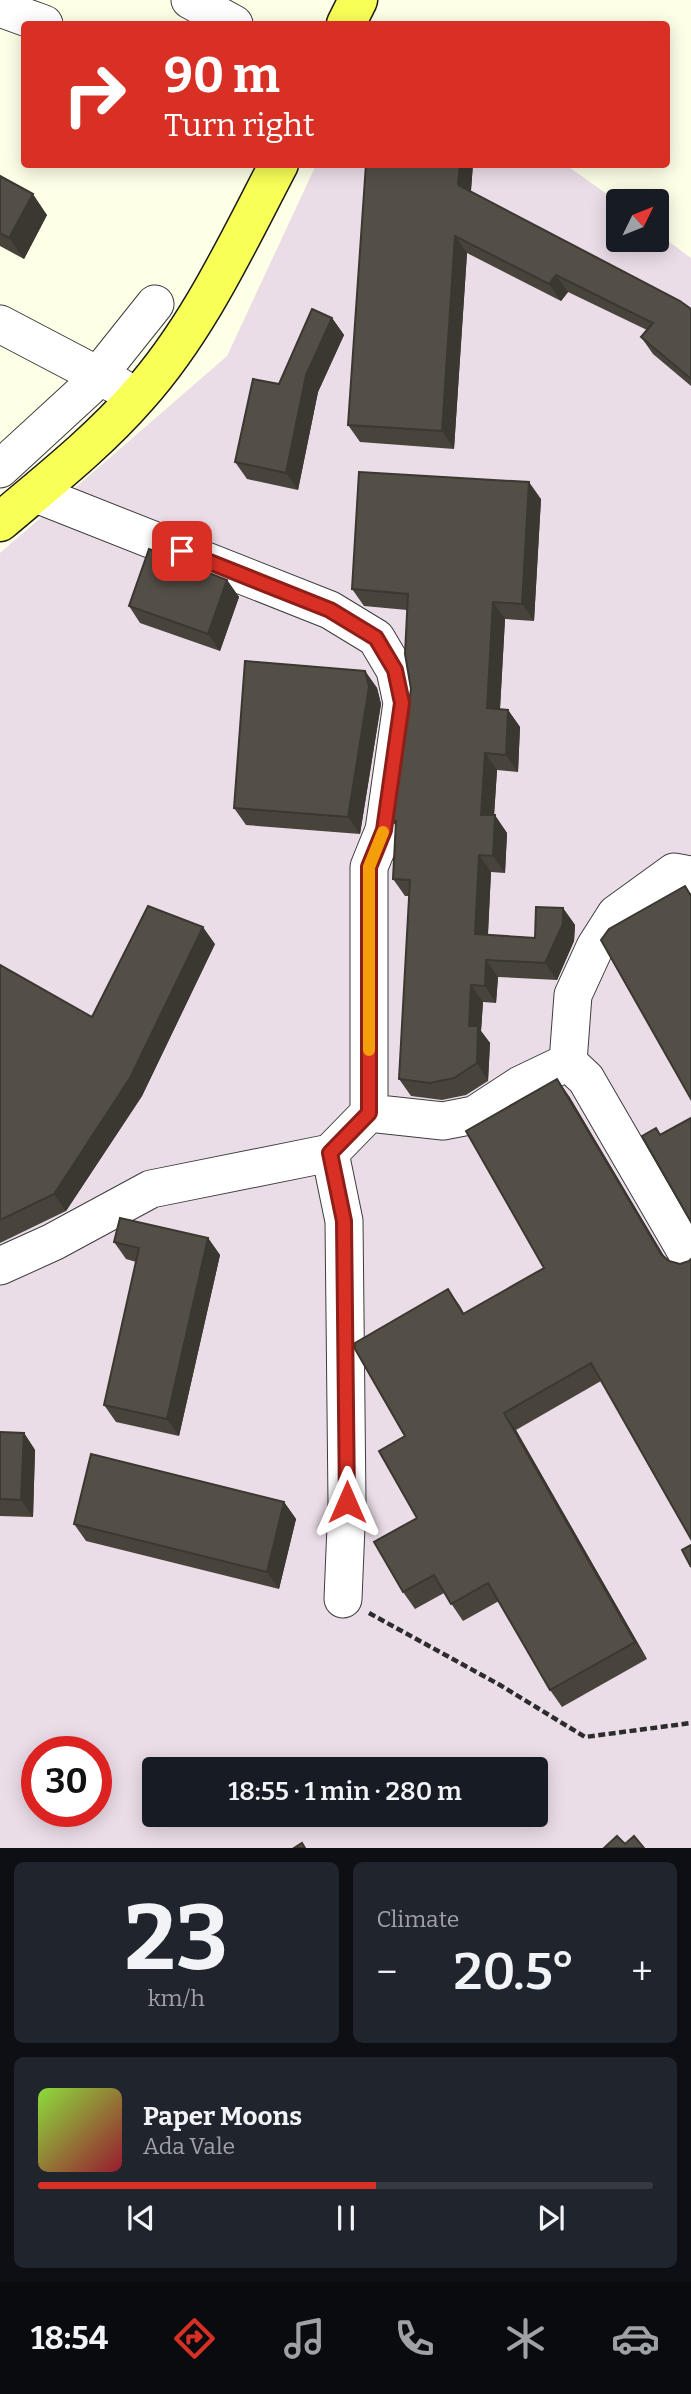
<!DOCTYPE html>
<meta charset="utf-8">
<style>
:root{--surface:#171b24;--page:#20242c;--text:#f1f3f6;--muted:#9ea1a6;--line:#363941;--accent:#d93025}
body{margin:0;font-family:Bitter,serif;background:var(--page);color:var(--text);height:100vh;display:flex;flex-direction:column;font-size:26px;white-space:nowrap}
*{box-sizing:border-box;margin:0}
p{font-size:23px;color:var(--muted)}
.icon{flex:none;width:38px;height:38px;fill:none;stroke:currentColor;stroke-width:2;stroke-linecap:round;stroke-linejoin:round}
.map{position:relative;height:1848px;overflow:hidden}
.details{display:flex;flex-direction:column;gap:14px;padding:14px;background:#0d0f14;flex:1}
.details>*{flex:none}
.hud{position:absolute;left:21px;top:21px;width:649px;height:147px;border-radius:7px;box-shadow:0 4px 18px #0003;background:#d93025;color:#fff;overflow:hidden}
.needle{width:46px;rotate:47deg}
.controls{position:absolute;left:606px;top:189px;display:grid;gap:14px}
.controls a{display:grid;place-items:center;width:63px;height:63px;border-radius:7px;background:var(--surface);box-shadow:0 4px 18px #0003;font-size:35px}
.speed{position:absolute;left:21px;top:1736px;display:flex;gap:14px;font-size:35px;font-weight:700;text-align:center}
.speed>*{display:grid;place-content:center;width:91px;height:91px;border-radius:50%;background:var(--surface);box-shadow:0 4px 18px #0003;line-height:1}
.speed .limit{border:10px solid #d22;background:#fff;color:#111}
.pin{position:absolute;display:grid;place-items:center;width:60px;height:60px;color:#fff;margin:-30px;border-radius:14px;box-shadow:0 4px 10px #0006}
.me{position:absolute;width:77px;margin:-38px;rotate:0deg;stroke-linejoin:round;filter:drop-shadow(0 0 5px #0008)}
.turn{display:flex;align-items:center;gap:24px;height:147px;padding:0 28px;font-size:32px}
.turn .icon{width:91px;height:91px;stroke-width:2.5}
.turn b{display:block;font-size:49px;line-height:60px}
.big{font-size:52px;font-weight:600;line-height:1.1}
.details .tile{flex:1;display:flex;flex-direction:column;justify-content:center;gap:10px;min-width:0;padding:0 24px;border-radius:10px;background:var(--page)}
.details .dial{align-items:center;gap:0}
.dial b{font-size:91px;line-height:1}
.song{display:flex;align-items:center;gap:21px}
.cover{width:84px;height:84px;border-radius:10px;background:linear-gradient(135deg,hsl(90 70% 55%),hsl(350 70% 35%))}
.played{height:7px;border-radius:4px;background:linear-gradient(90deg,var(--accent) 55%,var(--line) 55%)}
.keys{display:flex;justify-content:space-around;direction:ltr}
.heat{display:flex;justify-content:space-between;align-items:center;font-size:38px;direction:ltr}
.details .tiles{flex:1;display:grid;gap:14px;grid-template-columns:1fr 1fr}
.tile:last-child{grid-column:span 2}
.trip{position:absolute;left:142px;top:1757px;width:406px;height:70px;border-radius:7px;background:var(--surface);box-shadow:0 4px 18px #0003;font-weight:600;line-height:70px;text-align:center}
.dock{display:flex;height:112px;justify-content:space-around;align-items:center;background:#090b0e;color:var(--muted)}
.dock .icon{width:49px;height:49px}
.dock .selected{color:var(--accent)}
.dock b{font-size:32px;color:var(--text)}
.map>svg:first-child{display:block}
.industrial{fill:#ebdde8;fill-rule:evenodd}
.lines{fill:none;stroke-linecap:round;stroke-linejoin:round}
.minor-casing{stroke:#3d3d3d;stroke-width:39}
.major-casing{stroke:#1b1b1b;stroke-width:41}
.path{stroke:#2c2c2c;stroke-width:4.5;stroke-dasharray:7 3.5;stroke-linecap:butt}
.minor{stroke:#fff;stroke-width:37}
.major{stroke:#f8ff57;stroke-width:38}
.wall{fill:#48443c}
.shaded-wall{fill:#3b3731}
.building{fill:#544f46;stroke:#3b3731;stroke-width:2}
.route-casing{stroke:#8d1f18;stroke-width:18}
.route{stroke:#d93025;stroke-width:12}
.slow{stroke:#f59e0b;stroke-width:12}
</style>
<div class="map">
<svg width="691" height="1848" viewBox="0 0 691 1848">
<rect width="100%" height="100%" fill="#fdffe7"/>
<!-- industrial -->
<path class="industrial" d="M316 165H566L618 202V240H656V232L691 258V1848H0V553L227 356ZM37 1752H96V1811H37ZM154 1769H536V1815H154Z"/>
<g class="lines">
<!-- minor casing -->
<g class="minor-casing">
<path id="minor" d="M190 0 234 24
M0 8 44 24
M0 324 120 387
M0 469 88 388 155 304
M34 493 330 610 376 638 395 670 402 703 384 830 369 867V1113
M568 1062 573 995 595 947 616 914 674 872 691 875
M330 1153 344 1221 347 1502 343 1599
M0 1266 53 1242 151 1189 330 1153 369 1113 443 1121 474 1115 520 1085 568 1062 586 1079 691 1260"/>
</g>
<!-- major casing -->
<g class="major-casing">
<path id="major" d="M346 24 358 0
M0 522C47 482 97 443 138 396 198 329 237 244 279 164"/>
</g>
<!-- path -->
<path class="path" d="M369 1613 500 1685 585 1737 691 1723"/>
<!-- minor -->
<use href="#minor" class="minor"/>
<!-- major -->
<use href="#major" class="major"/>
</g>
<!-- wall -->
<path class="wall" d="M473 164 471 191 691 309V386L653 354 641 337 647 330 568 292 561 301 467 253 454 449 360 442 348 425Z
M0 176 47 215 24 259 0 246Z
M332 318 344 335 318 392 298 490 247 479 235 462 279 384Z
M541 499 534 621 505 619 500 709 508 710 520 727 518 772 497 770 494 815 507 833 505 873 491 872 488 935 535 938 563 908 575 925 574 941 557 980 498 977 496 1003 483 1002 481 1031 490 1043 488 1081 466 1095 442 1100 411 1096 399 1079 409 896H405L393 879 396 826 392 821 411 689 407 610 364 606 352 589Z
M227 580 239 597 220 651 140 623 129 606Z
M365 671 377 688 381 704 360 834 246 825 234 808Z
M215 944 142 1096 66 1211 0 1243V965L92 1017Z
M569 1096 665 1258 601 1381 516 1430 647 1659 562 1707 550 1690 499 1601 463 1621 444 1593 415 1609 403 1592 417 1518 405 1436 448 1289 464 1314 544 1268Z
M208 1238 220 1255 179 1436 116 1422 104 1405 136 1262 126 1259 114 1242Z
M0 1432 24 1433 35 1450 33 1517 0 1516Z
M284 1502 296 1519 279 1589 86 1541 74 1524Z"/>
<!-- shaded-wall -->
<path class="shaded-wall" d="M460 164H473L470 202 458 185Z
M33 194 47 215 24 259 9 238Z
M455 236 467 253 454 449 442 431Z
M556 275 568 292 561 301 549 284Z
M332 318 344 335 318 392 298 490 286 473 306 375Z
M529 482 541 499 534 621 522 604Z
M227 580 239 597 220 651 208 634Z
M493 602 505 619 499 726 487 708Z
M365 671 377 688 381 704 360 834 348 817Z
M508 710 520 727 518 772 506 755Z
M485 753 497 770 493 832 481 815Z
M495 815 507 833 505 873 493 856Z
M479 855 491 872 487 951 475 934Z
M563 908 575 925 574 941 557 980 545 963Z
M203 927 215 944 142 1096 66 1211 54 1194Z
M486 960 498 977 496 1003 485 986Z
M471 985 483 1002 481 1031 490 1043 488 1081 477 1063 469 1026Z
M557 1079 569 1096 673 1271 661 1254Z
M208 1238 220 1255 179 1436 167 1419Z
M448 1289 460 1306 474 1331 463 1314Z
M504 1413 516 1430 647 1659 635 1642Z
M24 1433 35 1450 33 1517 21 1500Z
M284 1502 296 1519 279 1589 267 1572Z"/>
<!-- building -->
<path class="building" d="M366 164H460L458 185 680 301 691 309V379L641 337 653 323 556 275 549 284 455 236 442 431 348 425Z
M0 176 33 194 9 238 0 233Z
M312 309 332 318 306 375 286 473 235 462 253 379 279 384Z
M359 472 529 482 522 604 493 602 487 708 508 710 506 755 485 753 481 815H495L493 856 479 855 475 934 535 938 536 907 563 908V924L545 963 486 960 485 986 471 985 469 1026H478L477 1063 454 1078 430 1083 399 1079 410 880 393 879 396 821H392L411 689 405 654 408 594 352 589Z
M149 549 227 580 208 634 129 606Z
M245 661 365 671 369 687 348 817 234 808Z
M685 886 691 896V1099L601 940 609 929Z
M148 906 203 927 130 1078 54 1194 0 1220V965L92 1017Z
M557 1079 661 1254 669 1261 680 1264 689 1261 691 1259V1539L591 1363 504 1413 635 1642 550 1690 488 1583 451 1604 434 1575 403 1592 374 1542 417 1518 379 1451 405 1436 355 1349V1343L448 1289 463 1314 544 1268 466 1131Z
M691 1118V1222L642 1136 656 1128 660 1135Z
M120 1218 208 1238 167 1419 104 1405 139 1248 114 1242Z
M0 1432 24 1433 21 1500 0 1499Z
M91 1454 284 1502 267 1572 74 1524Z
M691 1545V1567L682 1550Z
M617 1836 625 1844 634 1836 644 1848H604Z
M302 1843 305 1848H294Z"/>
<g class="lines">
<!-- route casing -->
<g class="route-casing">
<path id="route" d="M182 551 330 610 376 638 395 670 402 703 384 830 369 867V1113L330 1153 344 1221 347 1502"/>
</g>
<!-- route -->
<use href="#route" class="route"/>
<!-- slow -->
<path class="slow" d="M369 1050V867L383 832"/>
</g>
</svg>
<div class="controls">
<a><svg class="needle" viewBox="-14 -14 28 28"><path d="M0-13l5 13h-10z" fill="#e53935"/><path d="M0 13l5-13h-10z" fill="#9ea1a6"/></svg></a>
</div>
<div class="speed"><div class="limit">30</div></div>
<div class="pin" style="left:182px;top:551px;background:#d93025"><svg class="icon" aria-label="arrive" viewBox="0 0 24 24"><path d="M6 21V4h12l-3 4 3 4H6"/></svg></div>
<svg class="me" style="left:347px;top:1502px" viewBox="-20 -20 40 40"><path d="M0-17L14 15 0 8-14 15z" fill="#d93025" stroke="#fff" stroke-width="4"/></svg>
<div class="trip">18:55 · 1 min · 280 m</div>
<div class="hud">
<div class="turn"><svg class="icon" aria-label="right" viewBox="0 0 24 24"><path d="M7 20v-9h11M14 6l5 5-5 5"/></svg><div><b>90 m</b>Turn right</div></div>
</div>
</div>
<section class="details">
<div class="tiles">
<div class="tile dial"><b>23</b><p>km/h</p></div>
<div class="tile"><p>Climate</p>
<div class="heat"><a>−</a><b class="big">20.5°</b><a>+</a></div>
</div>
<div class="tile">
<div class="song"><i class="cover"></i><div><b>Paper Moons</b><p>Ada Vale</p></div></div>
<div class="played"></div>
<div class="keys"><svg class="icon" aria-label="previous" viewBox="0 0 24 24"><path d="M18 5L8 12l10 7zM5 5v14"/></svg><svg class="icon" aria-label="pause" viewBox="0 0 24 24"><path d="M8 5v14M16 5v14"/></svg><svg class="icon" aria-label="next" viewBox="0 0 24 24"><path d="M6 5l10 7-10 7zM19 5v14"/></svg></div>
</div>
</div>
</section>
<nav class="dock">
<b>18:54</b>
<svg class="icon selected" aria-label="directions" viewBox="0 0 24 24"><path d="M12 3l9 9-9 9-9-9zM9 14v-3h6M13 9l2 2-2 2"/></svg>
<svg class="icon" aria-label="music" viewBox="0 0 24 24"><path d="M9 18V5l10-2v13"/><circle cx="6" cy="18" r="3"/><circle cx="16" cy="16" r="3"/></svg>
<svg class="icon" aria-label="phone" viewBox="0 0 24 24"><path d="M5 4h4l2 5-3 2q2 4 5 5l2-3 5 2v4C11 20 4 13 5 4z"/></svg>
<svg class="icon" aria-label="climate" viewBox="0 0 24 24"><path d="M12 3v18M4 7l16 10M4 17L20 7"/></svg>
<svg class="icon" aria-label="car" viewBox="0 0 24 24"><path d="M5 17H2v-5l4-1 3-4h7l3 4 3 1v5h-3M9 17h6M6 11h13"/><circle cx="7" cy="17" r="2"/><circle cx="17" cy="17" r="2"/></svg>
</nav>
